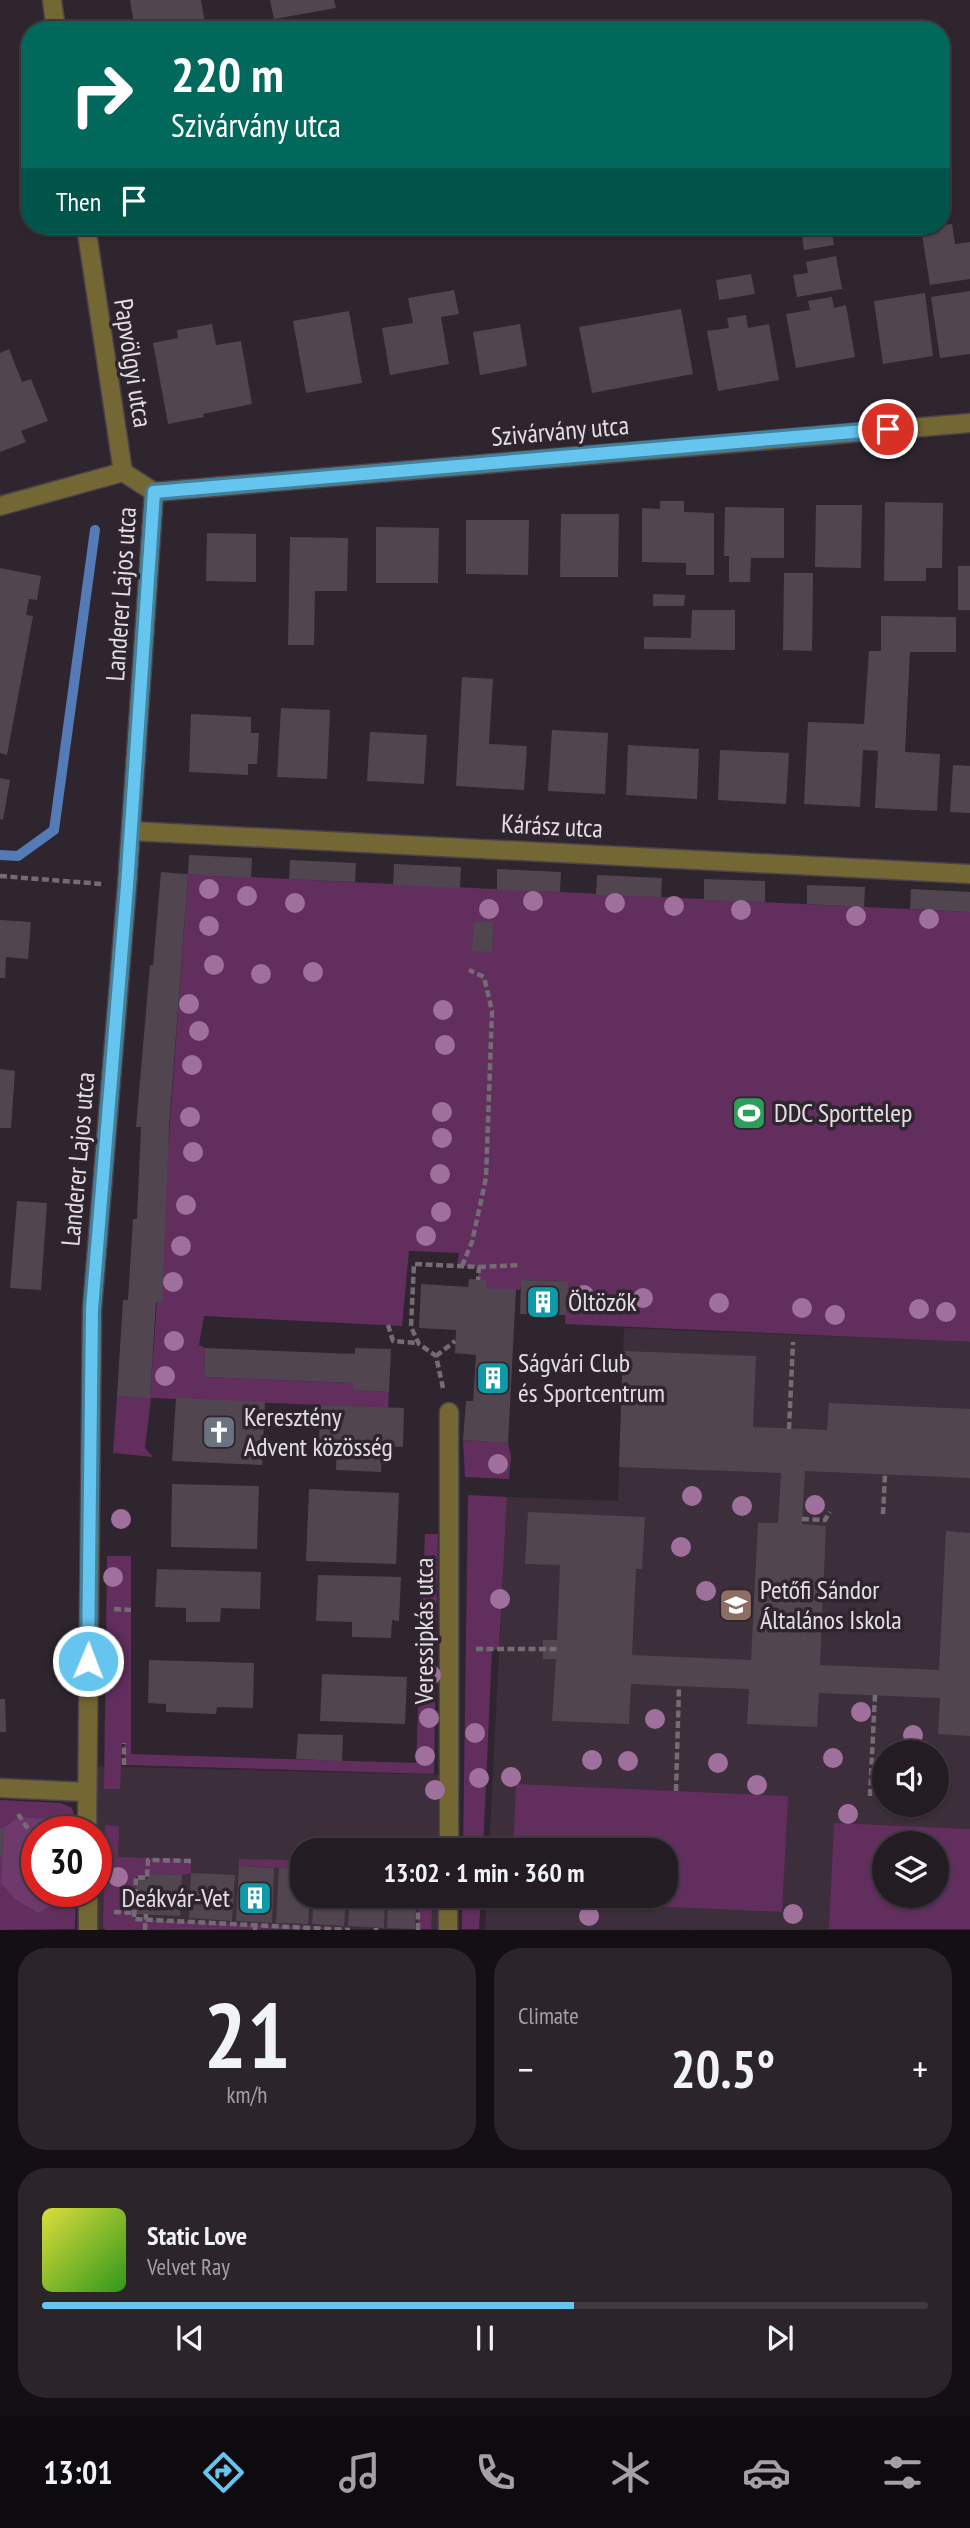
<!DOCTYPE html>
<meta charset="utf-8">
<style>
:root{--surface:#231c22;--page:#2b252a;--text:#f1f3f6;--muted:#a3a1a5;--line:#403a40;--accent:#65c5ef}
body{margin:0;font-family:"PT Sans Narrow",sans-serif;background:var(--page);color:var(--text);height:100vh;display:flex;flex-direction:column;font-size:26px;white-space:nowrap}
*{box-sizing:border-box;margin:0}
p{font-size:23px;color:var(--muted)}
.icon{flex:none;width:38px;height:38px;fill:none;stroke:currentColor;stroke-width:2;stroke-linecap:round;stroke-linejoin:round}
.map{position:relative;height:1930px;overflow:hidden}
.drawer{display:flex;flex-direction:column;gap:18px;padding:18px;background:#130f13;flex:1}
.drawer>*{flex:none}
.banner{position:absolute;left:21px;top:21px;width:929px;height:214px;border-radius:28px;box-shadow:0 2px 5px #0004,0 0 0 2px var(--line);background:#00695c;color:#fff;overflow:hidden}
.controls{position:absolute;left:872px;top:1740px;display:grid;gap:14px}
.controls a{display:grid;place-items:center;width:77px;height:77px;border-radius:50%;background:var(--surface);box-shadow:0 2px 5px #0004,0 0 0 2px var(--line);font-size:35px}
.speed{position:absolute;left:21px;top:1816px;display:flex;gap:14px;font-size:35px;font-weight:700;text-align:center}
.speed>*{display:grid;place-content:center;width:91px;height:91px;border-radius:50%;background:var(--surface);box-shadow:0 2px 5px #0004,0 0 0 2px var(--line);line-height:1}
.speed .limit{border:10px solid #d22;background:#fff;color:#111}
.pin{position:absolute;display:grid;place-items:center;width:60px;height:60px;color:#fff;margin:-30px;border:4px solid #fff;border-radius:50%;box-shadow:0 2px 7px #0007}
.me{position:absolute;width:77px;margin:-38px;rotate:1deg;stroke-linejoin:round;filter:drop-shadow(0 0 5px #0008)}
.turn{display:flex;align-items:center;gap:24px;height:147px;padding:0 35px;font-size:32px}
.turn .icon{width:91px;height:91px;stroke-width:2.5}
.turn b{display:block;font-size:49px;line-height:60px}
.then{display:flex;align-items:center;height:66px;padding:0 35px;background:#0003;gap:14px;font-size:26px}
.big{font-size:52px;font-weight:800;line-height:1.1}
.drawer .widget{flex:1;display:flex;flex-direction:column;justify-content:center;gap:10px;min-width:0;padding:0 24px;border-radius:28px;background:var(--page)}
.drawer .dial{align-items:center;gap:0}
.dial b{font-size:91px;line-height:1}
.song{display:flex;align-items:center;gap:21px}
.cover{width:84px;height:84px;border-radius:10px;background:linear-gradient(135deg,hsl(60 70% 55%),hsl(110 70% 35%))}
.played{height:7px;border-radius:4px;background:linear-gradient(90deg,var(--accent) 60%,var(--line) 60%)}
.keys{display:flex;justify-content:space-around;direction:ltr}
.heat{display:flex;justify-content:space-between;align-items:center;font-size:38px;direction:ltr}
.drawer .tiles{flex:1;display:grid;gap:18px;grid-template-columns:1fr 1fr}
.widget:last-child{grid-column:span 2}
.trip{position:absolute;left:290px;top:1838px;width:388px;height:70px;border-radius:28px;background:var(--surface);box-shadow:0 2px 5px #0004,0 0 0 2px var(--line);font-weight:800;line-height:70px;text-align:center}
.tab-bar{display:flex;height:112px;justify-content:space-around;align-items:center;background:#0e0b0e;color:var(--muted)}
.tab-bar .icon{width:49px;height:49px}
.tab-bar .on{color:var(--accent)}
.tab-bar b{font-size:32px;color:var(--text)}
.map>svg:first-child{display:block}
.built{fill:#3c2e3b;fill-rule:evenodd}
.green{fill:#612e5e;fill-rule:evenodd}
.forest{fill:#6e3a6b}
.lines{fill:none;stroke-linecap:round;stroke-linejoin:round}
.stream{stroke:#547bb6;stroke-width:10}
.building{fill:#514650}
.street-casing{stroke:#4c424b;stroke-width:21}
.path{stroke:#746c73;stroke-width:4.5;stroke-dasharray:7 3.5;stroke-linecap:butt}
.street{stroke:#736733;stroke-width:18}
.tree{fill:#a0709d}
.route-casing{stroke:#42809b;stroke-width:18}
.route{stroke:#65c5ef;stroke-width:12}
.labels{text-anchor:middle;stroke-width:7;stroke-linejoin:round;paint-order:stroke}
.street-label{font-size:26px;fill:#e4dde3;stroke:#2f252e}
.poi-label{font-size:26px;fill:#e4dde3;stroke:#2f252e;text-anchor:start}
</style>
<div class="map">
<svg width="970" height="1930" viewBox="0 0 970 1930">
<rect width="100%" height="100%" fill="#2f252e"/>
<!-- built -->
<path class="built" d="M624 1328 970 1342V1929L485 1930 487 1895H667V1850H489L507 1497 618 1501ZM884 1752H936V1804H884ZM884 1843H936V1895H884Z
M87 1766 450 1775 449 1850H303V1895H448V1929H88L96 1892V1832H87Z"/>
<!-- green -->
<path class="green" d="M188 874 970 912V1342L565 1324 567 1281 522 1280 520 1290 486 1288V1280H478V1267L457 1266 459 1253 409 1251 402 1326 204 1316 199 1345 205 1348 204 1377 353 1383V1390L389 1392 388 1408 151 1398 145 1448 153 1457 113 1453 117 1396 150 1397Z
M463 1440 508 1443 511 1457 509 1479 465 1477Z
M468 1495 507 1497 499 1649 492 1650 483 1850H463Z
M425 1534H438L434 1774 124 1765V1744L122 1743 120 1789H104L107 1556H131V1754L416 1763Z
M516 1784 788 1796 782 1912 511 1900V1895H667V1850H513Z
M0 1800 61 1803 72 1808 76 1820V1832H37V1892H76L75 1929 0 1930Z
M834 1823 970 1829V1929H829ZM884 1843H936V1895H884Z
M105 1825 119 1826 118 1857 191 1859V1873L182 1875 148 1874 147 1878 136 1877 134 1919 351 1929 105 1930 103 1926Z
M239 1859 303 1860V1869L239 1866Z
M419 1895H433L431 1929H418Z
M462 1895H481L479 1929H462Z"/>
<!-- forest -->
<path class="forest" d="M18 1817 61 1820V1832H37V1892H61V1900L38 1913 15 1899 1 1883 4 1828Z"/>
<g class="lines">
<!-- stream -->
<path class="stream" d="M0 855 18 856 54 830 95 530"/>
</g>
<!-- building -->
<path class="building" d="M130 0H201L206 30H135Z
M270 0H334L336 8 274 19Z
M952 224 955 244 970 242V279L930 285 921 228Z
M831 230 834 245 804 250 802 236Z
M836 256 842 289 797 297 793 275 808 273 806 262Z
M751 274 755 294 719 300 716 280Z
M454 290 459 314 441 317 449 364 390 375 382 328 413 323 408 298Z
M970 291V354L940 358 931 297Z
M925 293 933 356 883 364 874 301Z
M832 297 834 308 846 305 855 357 796 368 786 314 810 310 808 301Z
M681 309 693 374 592 393 579 327Z
M349 311 362 383 306 393 293 321Z
M746 315 748 328 769 324 779 380 718 391 707 331 729 328 727 318Z
M212 324 216 345 241 341 252 404 203 414 204 417 168 424 153 343 178 338 177 330Z
M520 324 527 366 480 375 473 332Z
M9 349 22 382 31 379 48 421 21 431 26 442 0 452V353Z
M660 501H684V512L714 513V575H686V563L642 562V508L660 509Z
M885 502 943 503 942 568H926V581H884Z
M816 505H862L861 568 815 567Z
M725 507 784 508V558H751L750 582H729V556H724Z
M561 514H619L618 577H560Z
M466 520H529L528 575 466 574Z
M376 527 439 528 438 583H376Z
M207 533 256 534V582L206 581Z
M290 537 348 538 347 591H315L314 645H288Z
M958 566H970V610H958Z
M0 568 41 576 37 600 29 599 26 615 33 616 7 755 0 753Z
M784 573H813L812 651 783 650Z
M653 594 685 595 684 606H653Z
M692 610H735V650L644 649V637L691 638Z
M881 616 956 617V652H910L905 752 940 754 937 811 875 808 878 751 863 750 860 807 804 804 808 722 864 724 869 651H881Z
M462 677 493 679 489 744 527 746 524 790 456 786Z
M281 708 330 710 327 779 277 777Z
M191 714 251 717V733H259L257 764H248V775L189 772Z
M552 730 608 733 605 794 548 791Z
M370 732 427 735 424 784 367 781Z
M628 745 699 749 697 799 626 795Z
M720 750 789 753 786 804 718 800Z
M953 765 970 766V813L950 812Z
M0 778 10 780 3 820 0 819Z
M189 855 252 858 251 878 188 874Z
M290 860 356 863 355 882 289 879Z
M394 864 461 867 460 888 393 885Z
M497 869 561 872 560 892 497 890Z
M161 872 188 874 169 1129 162 1302H156L150 1398 117 1396 123 1300H128L133 1219H137L141 1127H136L150 965H153Z
M597 875 662 878 661 897 596 895Z
M704 879 765 881V902L704 900Z
M807 885 865 887 864 907 807 904Z
M911 889 970 892V912L910 909Z
M0 920 31 922 28 959 6 957 5 978H0Z
M474 922H493L492 952 472 951Z
M0 1069 15 1071 11 1128H0Z
M17 1201 47 1203 41 1290 10 1288Z
M469 1279 486 1280V1288L516 1289 508 1443 463 1440 466 1401H473L476 1355 455 1353 456 1330 419 1328 421 1284 468 1287Z
M521 1280 568 1281 566 1315 520 1314Z
M205 1348 355 1354V1348L391 1349 389 1392 353 1390V1383L204 1377Z
M623 1351 756 1356 753 1427 827 1430 829 1403 970 1409V1478L805 1471 802 1524 826 1526 820 1665 939 1670 946 1531 970 1533V1736L938 1734 940 1698 819 1693 817 1727 747 1724 749 1689 631 1684 629 1724 552 1721 556 1659H543V1640H557L560 1565 525 1564 528 1512 645 1517 642 1569H636L632 1655 751 1660 758 1523H778L781 1473 619 1467Z
M176 1398 265 1402 262 1465 172 1461Z
M320 1405 404 1408 403 1447 382 1446 381 1472 336 1470 337 1448 319 1447Z
M172 1484 259 1486 257 1549 171 1547Z
M309 1489 399 1493 396 1564 306 1561Z
M157 1569 261 1572 260 1609 221 1608 220 1622H186V1608L155 1607Z
M318 1575 401 1577 399 1621 392 1620 391 1638 352 1637V1622L316 1621Z
M149 1660 254 1663 253 1708 217 1707 216 1714 166 1712V1704L148 1703Z
M322 1674 407 1677 405 1724 320 1721Z
M0 1699H5L6 1732H0Z
M298 1734 343 1735 342 1761 296 1759Z
M0 1828H4L2 1857H0Z
M239 1866 274 1868 272 1923 236 1921Z
M279 1868 303 1869V1895H310L308 1924 276 1923Z
M191 1873 235 1875 232 1921 189 1918Z
M148 1874 182 1875 180 1916 135 1914 137 1878 148 1879Z
M350 1895H385L384 1928 348 1926Z
M388 1895H416L415 1929 387 1928Z
M314 1898 346 1900 344 1926 312 1924Z"/>
<g class="lines">
<!-- street casing -->
<g class="street-casing">
<path id="street" d="M52 0 56 30
M86 226 123 472 154 492
M154 492 970 423
M0 506 123 472
M131 831 970 874
M0 1788 86 1792
M87 1832 92 1309 127 886 154 492
M449 1850V1412
M88 1892V1930
M448 1930V1895"/>
</g>
<!-- path -->
<path class="path" d="M0 876 102 884
M462 1266 472 1242 486 1178 492 1011 484 977 469 970
M479 1267 521 1265
M388 1325 393 1341 418 1343
M436 1356 455 1341
M443 1388 436 1356 419 1344 411 1327 414 1264 479 1267 478 1280
M789 1429 793 1342
M883 1514 885 1474
M802 1519 825 1520 830 1512
M114 1609 131 1610
M476 1649H557
M124 1765V1743
M676 1791 679 1686
M870 1796 875 1695
M18 1814 37 1842
M191 1861 148 1860 147 1878 136 1877 134 1919 350 1930
M114 1912 134 1913
M145 1930 146 1914
M255 1930V1921
M376 1930V1928
M418 1930V1906"/>
<!-- street -->
<use href="#street" class="street"/>
</g>
<!-- trees -->
<g class="tree">
<circle cx="209" cy="889" r="10"/>
<circle cx="247" cy="896" r="10"/>
<circle cx="533" cy="901" r="10"/>
<circle cx="295" cy="903" r="10"/>
<circle cx="615" cy="903" r="10"/>
<circle cx="674" cy="906" r="10"/>
<circle cx="489" cy="909" r="10"/>
<circle cx="741" cy="910" r="10"/>
<circle cx="856" cy="916" r="10"/>
<circle cx="929" cy="919" r="10"/>
<circle cx="209" cy="926" r="10"/>
<circle cx="214" cy="965" r="10"/>
<circle cx="313" cy="972" r="10"/>
<circle cx="261" cy="974" r="10"/>
<circle cx="189" cy="1004" r="10"/>
<circle cx="443" cy="1010" r="10"/>
<circle cx="199" cy="1031" r="10"/>
<circle cx="445" cy="1045" r="10"/>
<circle cx="192" cy="1065" r="10"/>
<circle cx="442" cy="1112" r="10"/>
<circle cx="190" cy="1117" r="10"/>
<circle cx="442" cy="1138" r="10"/>
<circle cx="193" cy="1152" r="10"/>
<circle cx="440" cy="1174" r="10"/>
<circle cx="186" cy="1205" r="10"/>
<circle cx="441" cy="1212" r="10"/>
<circle cx="426" cy="1236" r="10"/>
<circle cx="181" cy="1246" r="10"/>
<circle cx="173" cy="1282" r="10"/>
<circle cx="584" cy="1295" r="10"/>
<circle cx="643" cy="1298" r="10"/>
<circle cx="719" cy="1303" r="10"/>
<circle cx="802" cy="1308" r="10"/>
<circle cx="919" cy="1309" r="10"/>
<circle cx="946" cy="1312" r="10"/>
<circle cx="835" cy="1315" r="10"/>
<circle cx="174" cy="1341" r="10"/>
<circle cx="165" cy="1376" r="10"/>
<circle cx="498" cy="1464" r="10"/>
<circle cx="692" cy="1496" r="10"/>
<circle cx="815" cy="1505" r="10"/>
<circle cx="742" cy="1506" r="10"/>
<circle cx="121" cy="1519" r="10"/>
<circle cx="681" cy="1547" r="10"/>
<circle cx="113" cy="1577" r="10"/>
<circle cx="706" cy="1591" r="10"/>
<circle cx="500" cy="1599" r="10"/>
<circle cx="111" cy="1651" r="10"/>
<circle cx="431" cy="1675" r="10"/>
<circle cx="861" cy="1712" r="10"/>
<circle cx="429" cy="1718" r="10"/>
<circle cx="655" cy="1719" r="10"/>
<circle cx="475" cy="1733" r="10"/>
<circle cx="913" cy="1735" r="10"/>
<circle cx="425" cy="1756" r="10"/>
<circle cx="833" cy="1758" r="10"/>
<circle cx="592" cy="1760" r="10"/>
<circle cx="628" cy="1761" r="10"/>
<circle cx="718" cy="1763" r="10"/>
<circle cx="511" cy="1777" r="10"/>
<circle cx="479" cy="1778" r="10"/>
<circle cx="757" cy="1785" r="10"/>
<circle cx="435" cy="1790" r="10"/>
<circle cx="848" cy="1814" r="10"/>
<circle cx="118" cy="1877" r="10"/>
<circle cx="793" cy="1914" r="10"/>
<circle cx="589" cy="1916" r="10"/>
</g>
<g class="lines">
<!-- route casing -->
<g class="route-casing">
<path id="route" d="M88 1661 92 1309 127 886 154 492 888 429"/>
</g>
<!-- route -->
<use href="#route" class="route"/>
</g>
<!-- icons -->
<defs>
<g id="stadium-square" transform="scale(1.75)"><rect x="-9" y="-9" width="18" height="18" rx="4" fill="#2e9e5b" stroke="#2f252e"/><path d="M0-5a6.5 5 0 1 0 0 10a6.5 5 0 1 0 0-10ZM-3.5-1.8h7v3.6h-7Z" fill="#fff"/></g>
<g id="building-square" transform="scale(1.75)"><rect x="-9" y="-9" width="18" height="18" rx="4" fill="#0f9aa8" stroke="#2f252e"/><path d="M-4-6H4V6H1V3H-1V6H-4ZM-2.5-4.3h1.7v1.8h-1.7ZM.8-4.3h1.7v1.8H.8ZM-2.5-1h1.7V.8h-1.7ZM.8-1h1.7V.8H.8Z" fill="#fff"/></g>
<g id="church-square" transform="scale(1.75)"><rect x="-9" y="-9" width="18" height="18" rx="4" fill="#6b7280" stroke="#2f252e"/><path d="M-1.2-6h2.4v3.5h3.3v2.4h-3.3V6h-2.4V-.1h-3.3v-2.4h3.3Z" fill="#fff"/></g>
<g id="school-square" transform="scale(1.75)"><rect x="-9" y="-9" width="18" height="18" rx="4" fill="#8d6e63" stroke="#2f252e"/><path d="M0-5L7-2L0 1L-7-2ZM-4 1L0 2.5L4 1V4Q0 6-4 4Z" fill="#fff"/></g>
</defs>
<g fill-rule="evenodd">
<use href="#stadium-square" x="749" y="1113"/>
<use href="#building-square" x="543" y="1302"/>
<use href="#building-square" x="493" y="1378"/>
<use href="#church-square" x="219" y="1432"/>
<use href="#school-square" x="736" y="1605"/>
<use href="#building-square" x="255" y="1898"/>
</g>
<g class="labels">
<!-- street labels -->
<g class="street-label">
<text transform="translate(133 363) rotate(81)" y="9">Papvölgyi utca</text>
<text transform="translate(560 431) rotate(-5)" y="9">Szivárvány utca</text>
<text transform="translate(121 594) rotate(-86)" y="9">Landerer Lajos utca</text>
<text transform="translate(552 826) rotate(3)" y="9">Kárász utca</text>
<text transform="translate(78 1159) rotate(-85)" y="9">Landerer Lajos utca</text>
<text transform="translate(424 1631) rotate(-90)" y="9">Veressipkás utca</text>
</g>
<!-- poi labels -->
<g class="poi-label">
<text x="774" y="1122">DDC Sporttelep</text>
<text x="568" y="1311">Öltözők</text>
<text x="518" y="1372">Ságvári Club<tspan x="518" dy="30">és Sportcentrum</tspan></text>
<text x="244" y="1426">Keresztény<tspan x="244" dy="30">Advent közösség</tspan></text>
<text x="760" y="1599">Petőfi Sándor<tspan x="760" dy="30">Általános Iskola</tspan></text>
<text x="230" y="1907" text-anchor="end">Deákvár-Vet</text>
</g>
</g>
</svg>
<div class="controls">
<a><svg class="icon" aria-label="sound" viewBox="0 0 24 24"><path d="M4 9h4l5-4v14l-5-4H4zM17 9q2 3 0 6"/></svg></a>
<a><svg class="icon" aria-label="layers" viewBox="0 0 24 24"><path d="M12 4l9 5-9 5-9-5zM3 14l9 5 9-5"/></svg></a>
</div>
<div class="speed"><div class="limit">30</div></div>
<div class="pin" style="left:888px;top:429px;background:#d93025"><svg class="icon" aria-label="arrive" viewBox="0 0 24 24"><path d="M6 21V4h12l-3 4 3 4H6"/></svg></div>
<svg class="me" style="left:88px;top:1661px" viewBox="-20 -20 40 40"><circle r="17" fill="#65c5ef" stroke="#fff" stroke-width="3"/><path d="M0-11L8 9 0 5-8 9z" fill="#fff"/></svg>
<div class="trip">13:02 · 1 min · 360 m</div>
<div class="banner">
<div class="turn"><svg class="icon" aria-label="right" viewBox="0 0 24 24"><path d="M7 20v-9h11M14 6l5 5-5 5"/></svg><div><b>220 m</b>Szivárvány utca</div></div>
<div class="then">Then<svg class="icon" aria-label="arrive" viewBox="0 0 24 24"><path d="M6 21V4h12l-3 4 3 4H6"/></svg></div>
</div>
</div>
<section class="drawer">
<div class="tiles">
<div class="widget dial"><b>21</b><p>km/h</p></div>
<div class="widget"><p>Climate</p>
<div class="heat"><a>−</a><b class="big">20.5°</b><a>+</a></div>
</div>
<div class="widget">
<div class="song"><i class="cover"></i><div><b>Static Love</b><p>Velvet Ray</p></div></div>
<div class="played"></div>
<div class="keys"><svg class="icon" aria-label="previous" viewBox="0 0 24 24"><path d="M18 5L8 12l10 7zM5 5v14"/></svg><svg class="icon" aria-label="pause" viewBox="0 0 24 24"><path d="M8 5v14M16 5v14"/></svg><svg class="icon" aria-label="next" viewBox="0 0 24 24"><path d="M6 5l10 7-10 7zM19 5v14"/></svg></div>
</div>
</div>
</section>
<nav class="tab-bar">
<b>13:01</b>
<svg class="icon on" aria-label="directions" viewBox="0 0 24 24"><path d="M12 3l9 9-9 9-9-9zM9 14v-3h6M13 9l2 2-2 2"/></svg>
<svg class="icon" aria-label="music" viewBox="0 0 24 24"><path d="M9 18V5l10-2v13"/><circle cx="6" cy="18" r="3"/><circle cx="16" cy="16" r="3"/></svg>
<svg class="icon" aria-label="phone" viewBox="0 0 24 24"><path d="M5 4h4l2 5-3 2q2 4 5 5l2-3 5 2v4C11 20 4 13 5 4z"/></svg>
<svg class="icon" aria-label="climate" viewBox="0 0 24 24"><path d="M12 3v18M4 7l16 10M4 17L20 7"/></svg>
<svg class="icon" aria-label="car" viewBox="0 0 24 24"><path d="M5 17H2v-5l4-1 3-4h7l3 4 3 1v5h-3M9 17h6M6 11h13"/><circle cx="7" cy="17" r="2"/><circle cx="17" cy="17" r="2"/></svg>
<svg class="icon" aria-label="filters" viewBox="0 0 24 24"><path d="M4 7h16M4 17h16"/><circle cx="9" cy="7" r="2"/><circle cx="15" cy="17" r="2"/></svg>
</nav>
